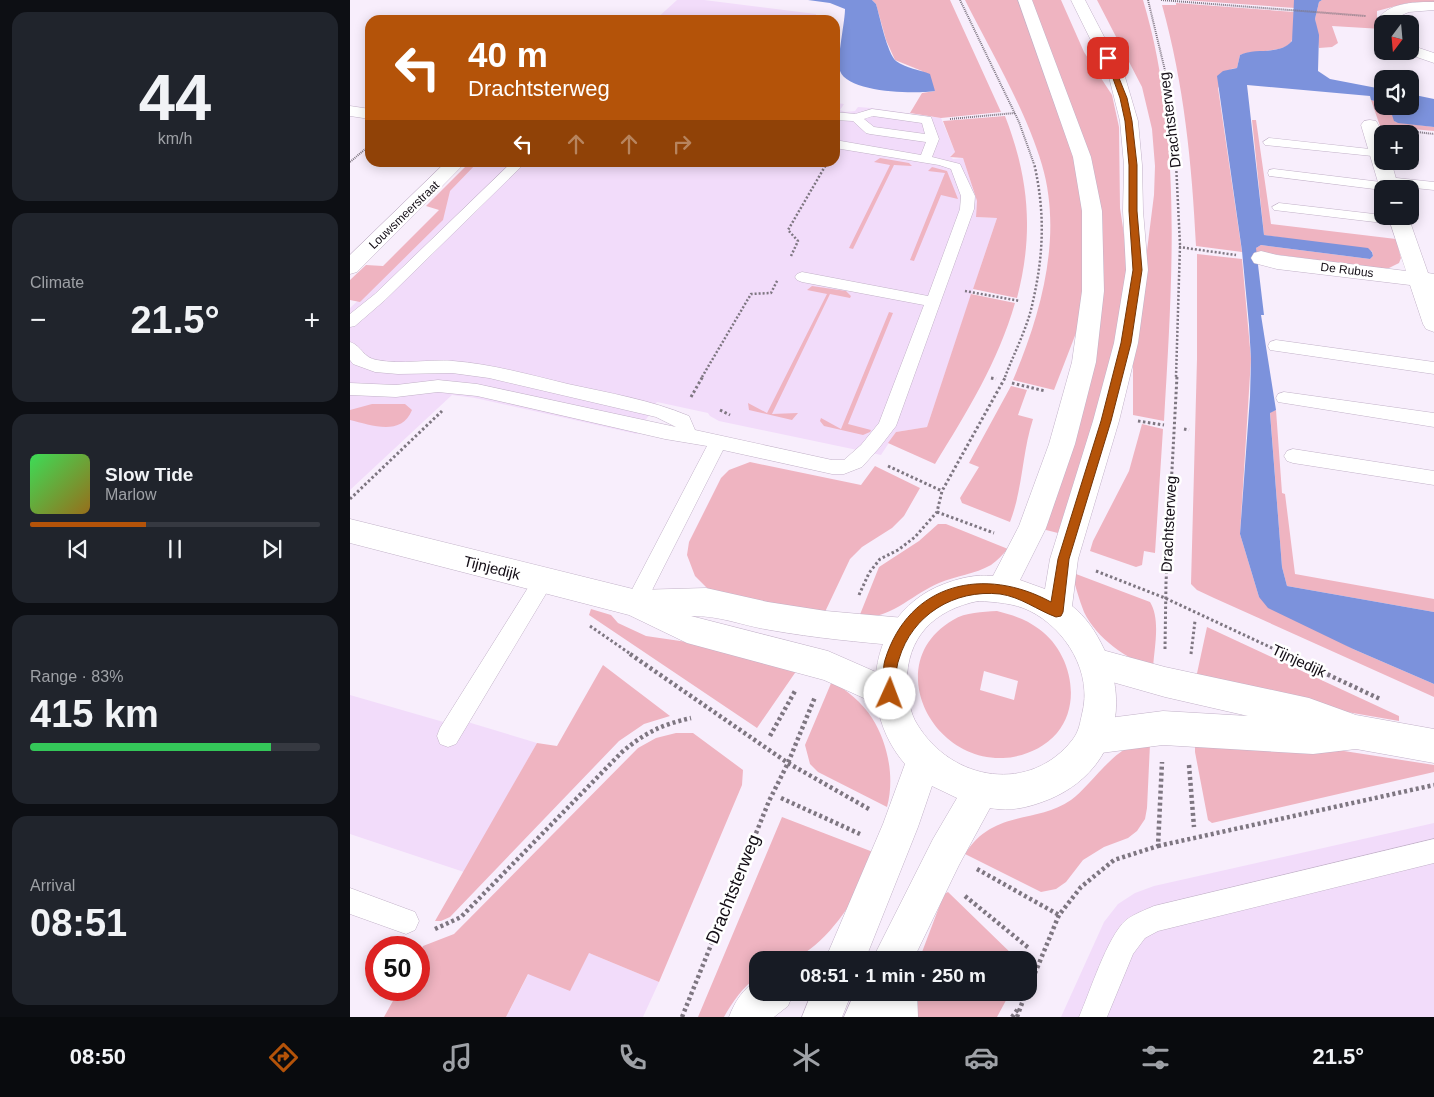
<!DOCTYPE html>
<meta charset="utf-8">
<style>
:root{--surface:#171b24;--page:#20242c;--text:#f1f3f6;--muted:#9ea1a6;--line:#363941;--accent:#b45309}
body{margin:0;font-family:Arial,sans-serif;background:var(--page);color:var(--text);height:100vh;display:flex;flex-direction:column;font-size:19px;white-space:nowrap}
*{box-sizing:border-box;margin:0}
p{font-size:16px;color:var(--muted)}
.icon{flex:none;width:28px;height:28px;fill:none;stroke:currentColor;stroke-width:2;stroke-linecap:round;stroke-linejoin:round}
.map{position:relative;flex:1;overflow:hidden}
.side{display:flex;flex-direction:column;gap:12px;padding:12px;background:#0d0f14;width:350px}
.side>*{flex:none}
.banner{position:absolute;left:15px;top:15px;width:475px;height:152px;border-radius:15px;box-shadow:0 2px 12px #0003;background:#b45309;color:#fff;overflow:hidden}
.needle{width:32px;rotate:196deg}
.buttons{position:absolute;left:1024px;top:15px;display:grid;gap:10px}
.buttons a{display:grid;place-items:center;width:45px;height:45px;border-radius:10px;background:var(--surface);box-shadow:0 2px 12px #0003;font-size:25px}
.speed{position:absolute;left:15px;top:936px;display:flex;gap:10px;font-size:25px;font-weight:700;text-align:center}
.speed>*{display:grid;place-content:center;width:65px;height:65px;border-radius:50%;background:var(--surface);box-shadow:0 2px 12px #0003;line-height:1}
.speed .limit{border:8px solid #d22;background:#fff;color:#111}
.pin{position:absolute;display:grid;place-items:center;width:42px;height:42px;color:#fff;margin:-21px;border-radius:10px;box-shadow:0 2px 8px #0006}
.me{position:absolute;width:55px;margin:-28px;rotate:2deg;stroke-linejoin:round;filter:drop-shadow(0 0 4px #0008)}
.turn{display:flex;align-items:center;gap:18px;height:105px;padding:0 20px;font-size:22px}
.turn .icon{width:65px;height:65px;stroke-width:2.5}
.turn b{display:block;font-size:35px;line-height:42px}
.lanes{display:flex;align-items:center;height:48px;padding:0 20px;background:#0003;justify-content:center;gap:25px;direction:ltr}
.lanes .off{opacity:.35}
.big{font-size:38px;font-weight:700;line-height:1.1}
.side .card{flex:1;display:flex;flex-direction:column;justify-content:center;gap:8px;min-width:0;padding:0 18px;border-radius:15px;background:var(--page)}
.side .dial{align-items:center;gap:0}
.dial b{font-size:65px;line-height:1}
.song{display:flex;align-items:center;gap:15px}
.cover{width:60px;height:60px;border-radius:8px;background:linear-gradient(135deg,hsl(130 70% 55%),hsl(40 70% 35%))}
.played{height:5px;border-radius:2px;background:linear-gradient(90deg,var(--accent) 40%,var(--line) 40%)}
.keys{display:flex;justify-content:space-around;direction:ltr}
.heat{display:flex;justify-content:space-between;align-items:center;font-size:28px;direction:ltr}
.charge{height:8px;border-radius:4px;background:linear-gradient(90deg,#34c759 83%,var(--line) 0)}
.trip{position:absolute;left:399px;top:951px;width:288px;height:50px;border-radius:15px;background:var(--surface);box-shadow:0 2px 12px #0003;font-weight:700;line-height:50px;text-align:center}
.tabs{display:flex;height:80px;justify-content:space-around;align-items:center;background:#090b0e;color:var(--muted)}
.tabs .icon{width:35px;height:35px}
.tabs .selected{color:var(--accent)}
.tabs b{font-size:22px;color:var(--text)}
main{display:flex;flex:1;min-height:0}
.map>svg:first-child{display:block}
.built{fill:#f2dcfa}
.green{fill:#efb4c1;fill-rule:evenodd}
.water{fill:#7c92dc}
.lines{fill:none;stroke-linecap:round;stroke-linejoin:round}
.service-casing{stroke:#c2b2c8;stroke-width:1}
.minor-casing{stroke:#c2b2c8;stroke-width:1}
.secondary-casing{stroke:#c2b2c8;stroke-width:1}
.path-far3{stroke:#7e7681;stroke-width:2;stroke-dasharray:1 1;stroke-linecap:butt}
.path-far2{stroke:#7e7681;stroke-width:2.5;stroke-dasharray:2 2;stroke-linecap:butt}
.path-far1{stroke:#7e7681;stroke-width:3;stroke-dasharray:2.5 2.5;stroke-linecap:butt}
.path{stroke:#7e7681;stroke-width:4.5;stroke-dasharray:3 3;stroke-linecap:butt}
.service{fill:#fff;fill-rule:evenodd}
.minor{fill:#fff;fill-rule:evenodd}
.secondary{fill:#fff;fill-rule:evenodd}
.route{fill:#b45309;stroke:#753606}
.labels{text-anchor:middle;stroke-width:5;stroke-linejoin:round;paint-order:stroke}
.far-street-label{font-size:12px;fill:#130d15;stroke:#fff}
.street-label{font-size:15px;fill:#130d15;stroke:#fff}
.near-street-label{font-size:18px;fill:#130d15;stroke:#fff}
</style>
<main>
<section class="side">
<div class="card dial"><b>44</b><p>km/h</p></div>
<div class="card"><p>Climate</p>
<div class="heat"><a>−</a><b class="big">21.5°</b><a>+</a></div>
</div>
<div class="card">
<div class="song"><i class="cover"></i><div><b>Slow Tide</b><p>Marlow</p></div></div>
<div class="played"></div>
<div class="keys"><svg class="icon" aria-label="previous" viewBox="0 0 24 24"><path d="M18 5L8 12l10 7zM5 5v14"/></svg><svg class="icon" aria-label="pause" viewBox="0 0 24 24"><path d="M8 5v14M16 5v14"/></svg><svg class="icon" aria-label="next" viewBox="0 0 24 24"><path d="M6 5l10 7-10 7zM19 5v14"/></svg></div>
</div>
<div class="card"><p>Range · 83%</p><b class="big">415 km</b><div class="charge"></div></div>
<div class="card"><p>Arrival</p><b class="big">08:51</b></div>
</section>
<div class="map">
<svg width="1084" height="1017" viewBox="0 0 1084 1017">
<rect width="100%" height="100%" fill="#f8eefc"/>
<!-- built -->
<path class="built" d="M327 0H354L466 14 465 20H305Z
M485 103 494 104 490 110 495 112 505 111 508 107 521 108 591 118 605 152 600 156 603 159 613 158 627 201 626 217 647 218 577 427 546 432 531 455 369 421 360 416 358 413 307 402 287 434 125 398 102 395 0 490V308L57 255 88 222 95 191 124 163 485 162Z
M0 695 97 723 101 717 187 743 114 872 0 834Z
M1084 823V1017H711L754 922 768 904 785 893 804 886Z
M198 936 309 982 293 1017H156Z"/>
<!-- green -->
<path class="green" d="M522 0H600L651 112 591 118 560 113 572 93 585 91 572 71 545 60 536 40 526 4Z
M615 0H670L719 131 735 207 733 315 704 390 663 380C691 314 713 236 692 165 676 110 641 52 615 0Z
M680 0H711L734 52 762 95 769 127 770 208 778 261 768 343 708 533 696 530 695 527 752 254Z
M747 0H793C833 133 822 284 814 421L783 415V361L804 195 805 166 802 129 792 87Z
M834 0H944L945 8Z
M972 0H1084V2L1057 3 1027 11V20L1032 29 982 26 988 43 982 47 969 48 965 19 969 2Z
M826 3 944 12C943 21 945 32 942 40 938 54 902 49 890 55L887 68 881 69 868 88 892 252 846 246C842 164 834 84 812 5H826Z
M1021 100 1032 103V106L1040 107 1045 122 1084 127V131L1030 126Z
M655 116C679 178 684 233 667 298L623 289 647 218 626 217 627 201 613 158 600 157 605 152 593 121Z
M902 120H906L921 224 1046 239 1051 258 1049 263 1039 268H1029L906 252V248L911 245 1020 259 1023 256 1022 251 914 235Z
M530 158 559 163 562 166 544 165 503 249 499 248 540 165 524 162Z
M120 162 127 163 100 191 93 220 10 302 0 300V280L16 265 33 266 89 210 76 206Z
M582 167 597 171 608 199 591 195 564 261 560 260 595 173 578 171Z
M847 254 892 259 901 359 890 534 909 597 1003 649 1084 684V697L864 598 847 590 841 584 847 359Z
M462 286 496 291 501 296 500 298 480 294 422 414 448 413 442 420 399 410 398 403 417 413 477 294 457 290Z
M621 294 665 303C648 362 617 412 585 464L538 443 546 432 577 427Z
M539 312 543 313 498 424 521 430 520 432 513 435 474 426 470 421 471 418 491 429Z
M661 386 677 390 668 415 683 419C672 453 673 488 660 522L612 503 610 498 629 467 619 463Z
M22 404H55L62 410C51 437 21 425 0 420V410Z
M926 410 932 493 935 494 945 574 1084 599V612L937 586 932 567 920 412Z
M792 424 813 429 805 553 794 551 792 565 786 567 740 551 743 541 779 471Z
M400 462 511 485 525 466 570 488 554 516 542 528 512 547 500 559 474 614 361 592 345 576 337 555 339 542 371 478 379 470Z
M588 524H596L658 549C653 554 647 561 641 565 625 574 606 576 589 583 564 593 539 621 509 617L529 567 569 541Z
M726 574 800 602C811 620 804 648 803 669 776 658 747 639 734 612 729 600 726 587 722 575Z
M241 609 261 615 268 623 296 636 337 642 447 670 407 728 239 615Z
M647 611C662 615 676 619 689 629 720 651 733 702 707 733 693 749 673 757 653 758 579 761 532 661 603 620 616 612 632 612 647 611ZM634 671 668 681 664 700 630 690Z
M857 627 1049 716V721L974 708 846 678Z
M253 665 320 716 294 724 269 741 100 917 91 921H85L187 743 207 746Z
M482 681C496 690 513 703 522 718 538 743 545 778 537 807L468 772 460 764 455 745Z
M326 733H343L393 770 392 785 309 982 239 953 220 991 178 974 156 1017H34L49 990H69V954L73 946 104 934 288 748 306 738Z
M800 744 797 808 795 819 787 831 778 838 754 847 733 860 716 882 706 889 691 892 615 854C643 809 687 824 721 800 738 788 763 751 781 747 787 745 794 745 800 744Z
M851 744 994 751 1084 765V772L862 823 858 820 845 752V746Z
M432 817 523 852C518 864 515 877 509 889 496 913 467 953 439 960 430 962 417 960 408 960L407 977C393 987 383 1001 374 1017H348Z
M598 892 668 960H569L594 894Z
M566 993H660L647 1017H567Z"/>
<!-- water -->
<path class="water" d="M458 0H522L526 4C530 17 537 53 546 61 556 68 570 70 580 74L585 91C565 94 498 93 490 71 486 62 495 23 495 9L480 3Z
M944 0H972L969 2 965 19 969 35 968 71 980 79 1032 89V103L1021 100 1020 96 897 85 914 235 1018 248 1022 252 1023 256 1020 259 911 245 906 248 914 315H911L926 410 920 413 932 567 937 586 1084 612V684L1003 649 918 608 909 597 890 534 900 397 901 359 899 325 892 251 867 76 873 71 887 68 890 55C906 47 929 56 942 41Z
M1060 94 1084 99V127L1048 123 1044 121 1039 106H1060Z"/>
<g class="lines">
<!-- service casing -->
<g class="service-casing">
<path id="service" d="M522 109 581 117 589 139 582 157 610 164 625 196 624 209 546 426 529 448 512 467 494 474H482L373 450 292 610 285 612 278 610 275 603 357 446 315 439 127 396 88 392 46 397 0 395V383L46 385 88 380 127 384 326 427 306 417 139 378 102 373 48 374 25 372 3 364 0 360V342C12 346 13 358 27 360 52 365 78 359 103 361 142 364 180 375 218 384 259 393 301 400 339 416L345 430 482 460H494L511 445 529 423 574 305 452 282 447 280 445 277 447 274 452 272 578 296 610 209 611 196 601 169 589 165 485 148V140L571 155 576 142 520 134 516 133 503 121 485 120V112L505 114ZM523 116 572 123 575 134 524 127 514 119Z
M919 138 1029 150 1032 151V157L915 145 913 142Z
M162 162H176L35 300 5 326 0 327V314L25 294Z
M924 169 1031 182 1032 178 1037 177 1084 182V190L1045 186 1044 189 1032 190 919 176 918 173 919 170Z
M929 203 1050 217 1057 221 1050 225 924 210 922 207Z
M926 340 1084 362V374L920 350 918 346 920 342Z
M934 392 1084 413V427L928 402 926 398 928 394Z
M943 449 1084 471V485L943 463 937 461 934 456 937 451Z
M193 572 200 575 203 581 200 587 106 744 98 747 90 744 87 736 90 728 186 575Z
M1084 839V863L808 931 795 938 783 954 757 1017H729C740 992 757 937 776 920 784 914 795 910 804 906Z
M0 888 65 912 69 921 65 930 56 934 0 914Z"/>
</g>
<!-- minor casing -->
<g class="minor-casing">
<path id="minor" d="M1084 2V10L1059 12 1045 18 1047 24H1033L1030 17C1041 2 1067 2 1084 2Z
M1060 45 1084 53V63L1055 53 1053 51H1060Z
M0 106 20 109V119L0 116Z
M1020 120 1026 121C1034 133 1032 148 1032 161H1041L1049 189H1032V192L1030 189 1011 125 1014 121Z
M96 162H116L7 272 0 274V255Z
M1038 216H1058L1078 273 1084 274V332L1076 329 1073 324 1060 285 927 269 904 263 901 258 904 253 911 251 927 255 1056 271Z
M0 519 287 590 356 588 418 602 476 611 554 618 565 622 569 632 565 642 554 646C509 642 465 638 420 630 394 626 368 615 341 616L478 651 551 683 556 694 551 705 540 710 474 680 337 643 279 615 0 543Z
M745 648 815 667 959 698 1006 715 1084 729V763L1006 749 963 754 813 745 743 754 731 749 726 737 731 725 743 720 813 711 898 716 815 697 734 674 729 663 734 652Z"/>
</g>
<!-- secondary casing -->
<g class="secondary-casing">
<path id="secondary" d="M668 0H682L741 157 752 211 754 291 746 362 725 444 696 528 670 580 695 589 700 559 743 421 764 343 776 270 773 211 774 165 770 121 759 77 721 0H735L775 77 788 121 792 165 793 211 798 270 788 343 769 421 728 559 722 606C736 617 746 632 754 649 781 709 763 772 700 799 680 807 662 812 640 808L609 865 563 960H522L583 839 607 798 582 786 568 827 515 960H475L533 824 555 764C505 706 519 612 594 584 610 578 626 574 643 576L669 526 699 444 722 362 732 291V211L723 157ZM628 601C645 602 664 603 680 611 716 629 743 673 732 714 730 723 729 731 723 739 681 794 602 782 567 724 560 713 558 698 557 684 556 637 584 610 628 601Z
M408 979V992H444L438 1006 424 1017H379C385 1001 393 989 408 979Z
M462 992H502L492 1017H452Z
M505 992H567L568 1017H494Z"/>
</g>
<!-- path-far3 -->
<path class="path-far3" d="M610 0 669 122 684 164
M798 0 818 83 827 164
M811 0 1016 16
M600 119 665 113
M1050 130 1084 134
M0 162 20 145"/>
<!-- path-far2 -->
<path class="path-far2" d="M826 163 830 245 826 377
M829 247 886 255
M441 256 448 241 438 230 477 163
M615 291 670 301
M352 377 401 294 421 293 428 279
M655 377C664 353 678 327 683 301 694 253 695 211 684 163"/>
<!-- path-far1 -->
<path class="path-far1" d="M641 378 646 379
M662 383 695 391
M341 397 353 376
M370 410 380 415
M788 421 814 425
M834 429 839 430
M538 466 592 491
M0 499 92 411
M587 512 644 533
M746 571 815 598 937 655
M509 595 519 573 530 559 548 550 565 537 587 512 592 491 656 376
M240 626 282 655
M815 649 816 582 827 376
M841 654 845 621"/>
<!-- path -->
<path class="path" d="M280 654 438 763 519 809
M934 654 1030 699
M420 736 445 691
M839 765 844 827
M431 798 510 834
M808 846 1084 785
M627 869 709 915
M615 896 680 949
M85 929 111 917 272 752C296 732 311 725 341 718
M678 990 709 915 731 887 764 860 808 846 812 762
M332 1017 419 801 438 763 465 697
M662 1017 668 1009
M667 1017 676 992"/>
<!-- service -->
<use href="#service" class="service"/>
<!-- minor -->
<use href="#minor" class="minor"/>
<!-- secondary -->
<use href="#secondary" class="secondary"/>
</g>
<!-- route -->
<path class="route" d="M755 56 761 58 777 98 782 121 787 165V211L792 270 781 343 761 421 719 559 713 612 711 616 706 617C687 610 671 597 650 594 604 589 562 615 549 659 545 669 547 683 547 694L545 698 540 700 536 698 534 694C534 683 532 670 535 660 559 582 635 566 701 602L708 559 751 421 771 343 783 270 779 211V165L775 121 770 98Z"/>
<g class="labels">
<!-- far-street labels -->
<g class="far-street-label">
<text transform="translate(54 215) rotate(-44)" y="4">Louwsmeerstraat</text>
<text transform="translate(997 270) rotate(7)" y="4">De Rubus</text>
</g>
<!-- street labels -->
<g class="street-label">
<text transform="translate(820 120) rotate(-97)" y="5">Drachtsterweg</text>
<text transform="translate(819 524) rotate(-87)" y="5">Drachtsterweg</text>
<text transform="translate(142 568) rotate(14)" y="5">Tijnjedijk</text>
<text transform="translate(949 661) rotate(25)" y="5">Tijnjedijk</text>
</g>
<!-- near-street labels -->
<g class="near-street-label">
<text transform="translate(383 889) rotate(-68)" y="6">Drachtsterweg</text>
</g>
</g>
</svg>
<div class="buttons">
<a><svg class="needle" viewBox="-14 -14 28 28"><path d="M0-13l5 13h-10z" fill="#e53935"/><path d="M0 13l5-13h-10z" fill="#9ea1a6"/></svg></a>
<a><svg class="icon" aria-label="sound" viewBox="0 0 24 24"><path d="M4 9h4l5-4v14l-5-4H4zM17 9q2 3 0 6"/></svg></a>
<a>+</a>
<a>−</a>
</div>
<div class="speed"><div class="limit">50</div></div>
<div class="pin" style="left:758px;top:58px;background:#d93025"><svg class="icon" aria-label="arrive" viewBox="0 0 24 24"><path d="M6 21V4h12l-3 4 3 4H6"/></svg></div>
<svg class="me" style="left:540px;top:694px" viewBox="-20 -20 40 40"><circle r="19" fill="#fff"/><path d="M0-13L10 11 0 6-10 11z" fill="#b45309"/></svg>
<div class="trip">08:51 · 1 min · 250 m</div>
<div class="banner">
<div class="turn"><svg class="icon" aria-label="left" viewBox="0 0 24 24"><path d="M17 20v-9H6M10 6l-5 5 5 5"/></svg><div><b>40 m</b>Drachtsterweg</div></div>
<div class="lanes"><svg class="icon" aria-label="left" viewBox="0 0 24 24"><path d="M17 20v-9H6M10 6l-5 5 5 5"/></svg><svg class="icon off" aria-label="ahead" viewBox="0 0 24 24"><path d="M12 20V5M6 11l6-6 6 6"/></svg><svg class="icon off" aria-label="ahead" viewBox="0 0 24 24"><path d="M12 20V5M6 11l6-6 6 6"/></svg><svg class="icon off" aria-label="right" viewBox="0 0 24 24"><path d="M7 20v-9h11M14 6l5 5-5 5"/></svg></div>
</div>
</div>
</main>
<nav class="tabs">
<b>08:50</b>
<svg class="icon selected" aria-label="directions" viewBox="0 0 24 24"><path d="M12 3l9 9-9 9-9-9zM9 14v-3h6M13 9l2 2-2 2"/></svg>
<svg class="icon" aria-label="music" viewBox="0 0 24 24"><path d="M9 18V5l10-2v13"/><circle cx="6" cy="18" r="3"/><circle cx="16" cy="16" r="3"/></svg>
<svg class="icon" aria-label="phone" viewBox="0 0 24 24"><path d="M5 4h4l2 5-3 2q2 4 5 5l2-3 5 2v4C11 20 4 13 5 4z"/></svg>
<svg class="icon" aria-label="climate" viewBox="0 0 24 24"><path d="M12 3v18M4 7l16 10M4 17L20 7"/></svg>
<svg class="icon" aria-label="car" viewBox="0 0 24 24"><path d="M5 17H2v-5l4-1 3-4h7l3 4 3 1v5h-3M9 17h6M6 11h13"/><circle cx="7" cy="17" r="2"/><circle cx="17" cy="17" r="2"/></svg>
<svg class="icon" aria-label="filters" viewBox="0 0 24 24"><path d="M4 7h16M4 17h16"/><circle cx="9" cy="7" r="2"/><circle cx="15" cy="17" r="2"/></svg>
<b>21.5°</b>
</nav>
